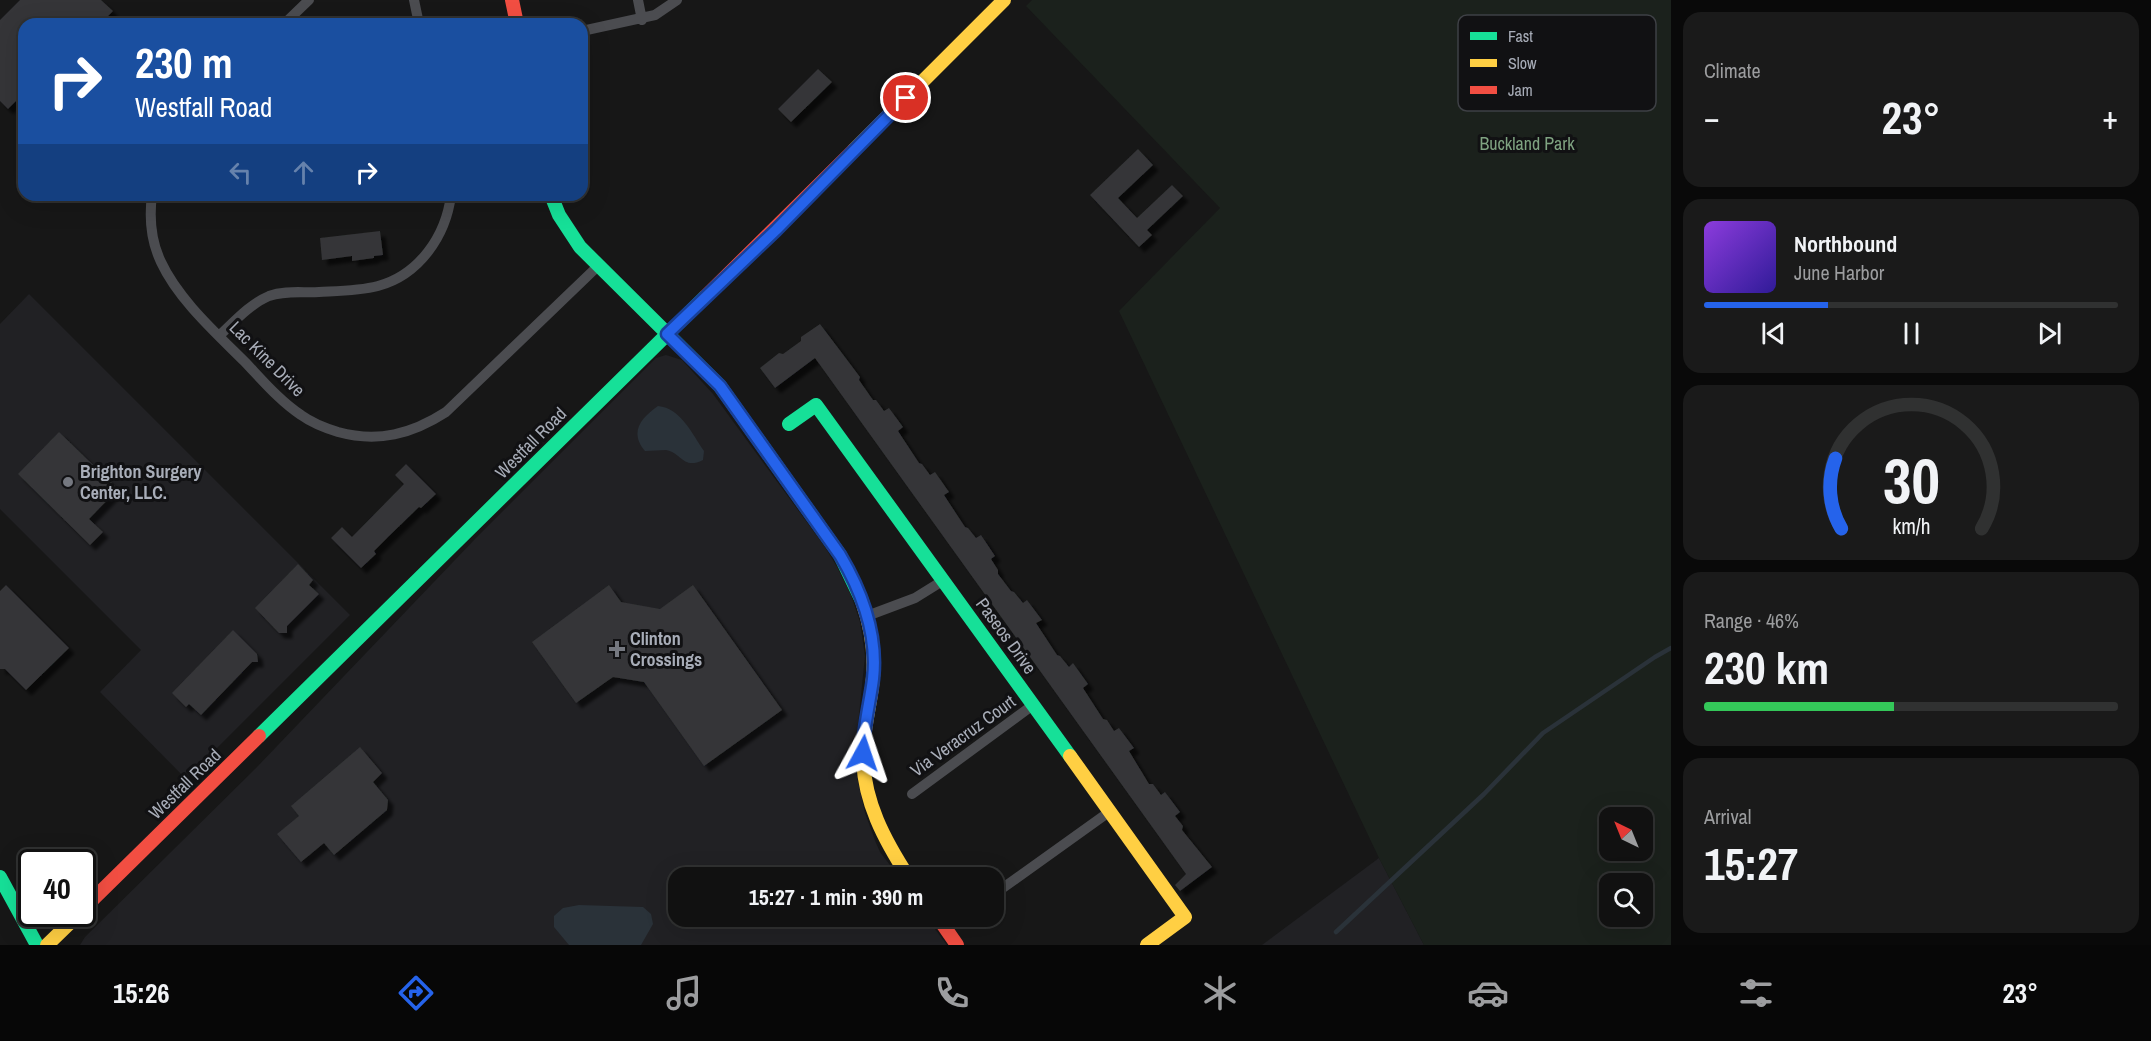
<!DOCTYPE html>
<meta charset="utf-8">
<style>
:root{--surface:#111;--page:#1a1a1a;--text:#f1f3f6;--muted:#9c9d9f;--line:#303131;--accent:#2563eb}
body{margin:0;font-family:"Archivo Narrow",sans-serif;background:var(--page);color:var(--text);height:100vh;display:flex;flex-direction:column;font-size:22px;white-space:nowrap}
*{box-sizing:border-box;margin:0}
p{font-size:20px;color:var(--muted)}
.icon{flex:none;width:33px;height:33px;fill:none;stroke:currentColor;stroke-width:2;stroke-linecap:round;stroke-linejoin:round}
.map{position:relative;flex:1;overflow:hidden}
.drawer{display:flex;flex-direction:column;gap:12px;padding:12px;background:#090909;width:480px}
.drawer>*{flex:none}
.banner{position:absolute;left:18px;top:18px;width:570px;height:183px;border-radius:18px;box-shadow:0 6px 24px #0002,0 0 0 2px var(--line);background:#1a4fa0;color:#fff;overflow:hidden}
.needle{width:39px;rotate:317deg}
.fabs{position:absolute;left:1599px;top:807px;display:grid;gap:12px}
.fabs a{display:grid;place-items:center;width:54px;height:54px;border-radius:12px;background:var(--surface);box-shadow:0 6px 24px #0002,0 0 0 2px var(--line);font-size:30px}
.speed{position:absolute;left:18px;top:849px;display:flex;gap:12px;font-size:30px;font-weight:700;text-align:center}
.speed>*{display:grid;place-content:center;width:78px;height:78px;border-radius:50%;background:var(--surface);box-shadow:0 6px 24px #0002,0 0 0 2px var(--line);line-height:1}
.speed .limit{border:3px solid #111;border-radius:9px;background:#fff;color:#111}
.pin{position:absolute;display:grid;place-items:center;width:51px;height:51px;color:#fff;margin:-26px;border:3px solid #fff;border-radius:50%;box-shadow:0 2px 6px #0007}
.me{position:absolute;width:66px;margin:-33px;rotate:5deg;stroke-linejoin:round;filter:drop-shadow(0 0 4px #0008)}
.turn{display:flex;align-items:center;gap:21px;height:126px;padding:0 18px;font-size:27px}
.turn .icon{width:78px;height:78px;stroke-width:2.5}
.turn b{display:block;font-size:42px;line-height:51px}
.lanes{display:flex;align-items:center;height:57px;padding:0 18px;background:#0003;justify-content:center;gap:30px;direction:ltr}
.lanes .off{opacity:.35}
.big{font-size:45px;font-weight:700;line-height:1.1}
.drawer .tile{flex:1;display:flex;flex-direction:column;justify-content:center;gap:9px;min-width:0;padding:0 21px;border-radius:18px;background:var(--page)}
.drawer .dial{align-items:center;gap:0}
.dial svg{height:156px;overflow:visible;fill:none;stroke:var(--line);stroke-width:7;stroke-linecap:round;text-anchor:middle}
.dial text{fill:var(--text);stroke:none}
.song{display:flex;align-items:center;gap:18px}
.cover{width:72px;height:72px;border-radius:9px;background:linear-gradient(135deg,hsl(270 70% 55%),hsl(250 70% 35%))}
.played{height:6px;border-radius:3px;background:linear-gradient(90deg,var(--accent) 30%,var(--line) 30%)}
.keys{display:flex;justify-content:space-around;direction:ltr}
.heat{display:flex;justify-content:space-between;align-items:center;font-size:33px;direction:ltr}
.charge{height:9px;border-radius:4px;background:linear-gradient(90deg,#34c759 46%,var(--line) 0)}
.trip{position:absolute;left:668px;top:867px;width:336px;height:60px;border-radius:18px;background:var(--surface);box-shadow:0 6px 24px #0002,0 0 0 2px var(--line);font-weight:700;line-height:60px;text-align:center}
.dock{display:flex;height:96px;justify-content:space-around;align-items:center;background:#070707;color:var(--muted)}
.dock .icon{width:42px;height:42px}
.dock .on{color:var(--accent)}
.dock b{font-size:27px;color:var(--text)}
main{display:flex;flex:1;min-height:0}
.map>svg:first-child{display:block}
.built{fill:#212124}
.green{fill:#1b211c;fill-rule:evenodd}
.water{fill:#2a3239}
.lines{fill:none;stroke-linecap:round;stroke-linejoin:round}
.stream{stroke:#2a3239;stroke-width:4.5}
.building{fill:#343537;filter:url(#shadow)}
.street{stroke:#4b4c50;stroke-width:10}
.fast{stroke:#16e098;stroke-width:14}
.slow{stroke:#ffcf43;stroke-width:14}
.jam{stroke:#f24e42;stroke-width:14}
.route-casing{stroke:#184099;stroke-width:15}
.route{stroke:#2563eb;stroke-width:10}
.poi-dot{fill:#757880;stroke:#111113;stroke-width:2}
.labels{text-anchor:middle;stroke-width:6;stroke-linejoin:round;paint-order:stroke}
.park-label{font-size:18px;fill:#7fa381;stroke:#111113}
.street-label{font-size:18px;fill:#a8adb8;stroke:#111113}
.poi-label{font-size:18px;font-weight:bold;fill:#a8adb8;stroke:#111113;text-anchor:start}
.key{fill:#111113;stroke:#3e4045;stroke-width:1.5}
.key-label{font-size:16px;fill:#a8adb8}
</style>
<main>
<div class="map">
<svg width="1671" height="945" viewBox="0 0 1671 945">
<defs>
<filter id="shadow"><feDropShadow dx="5.5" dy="5.5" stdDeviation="1.5" flood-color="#0009"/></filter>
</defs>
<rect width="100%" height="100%" fill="#171717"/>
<!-- built -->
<path class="built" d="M29 294 350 615 186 779 100 692 141 650 0 509V324Z
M666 355 682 360 713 394 825 547 837 567 851 595 860 622 865 656 854 763 865 813 876 843 880 852 899 877 678 878V916L926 917 947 945H80L85 937 257 767 476 538 656 358Z
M1379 858 1424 945H1262Z"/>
<!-- green -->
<path class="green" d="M1032 0H1671V945H1424L1379 858 1119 311 1220 208 1026 6ZM1610 818H1642V850H1610ZM1610 884H1642V916H1610Z"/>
<!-- water -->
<path class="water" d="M658 406C681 408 692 434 704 451L703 460C683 470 682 453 666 450 659 450 652 451 645 451 629 432 641 418 658 406Z
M579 905 643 907 651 914 653 924 641 945H569L554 927V916L563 908Z"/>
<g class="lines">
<!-- stream -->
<path class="stream" d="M1336 932 1484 794 1543 733 1655 657 1671 648"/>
</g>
<!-- building -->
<path class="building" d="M20 0H101L113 11 100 24H24V93L8 109 0 101V20Z
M818 69 832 82 791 122 778 109Z
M1138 149 1153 165 1118 198 1137 218 1172 185 1183 196 1147 230 1152 235 1139 247 1090 195Z
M380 231 383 255 374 256V258L352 261V256L322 260 320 238Z
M820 324 860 377 859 380 873 400H876L884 411 889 408 903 427 898 431 919 463 922 464 930 475 935 472 949 492 944 495 965 527 968 528 976 538 981 535 995 556 991 559 998 570V574L1011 591 1014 592 1023 603 1027 600 1042 620 1036 623 1057 655 1060 656 1069 667 1073 663 1088 684 1083 688 1103 719 1107 720 1114 731 1119 728 1134 748 1129 751 1149 784H1153L1161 795 1165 792 1180 812 1175 816 1183 826 1182 830 1212 867 1180 891 1175 885 1186 874 815 358 775 388 760 368 779 353 783 354 801 341V337Z
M59 432 118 489 89 519 103 532 90 545 18 474Z
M406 464 436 494 421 508 419 507 389 536 374 551 376 554 361 568 331 538 342 527 352 537 404 484 395 475Z
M298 564 313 580 309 585 319 594 287 626V633H279L255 608Z
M6 585 69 648 26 690 5 669H0V591Z
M609 585 621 602 660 609 693 585 782 710 704 766 644 682 613 677 576 703 532 642Z
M233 630 257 654 258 662H252L201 715 189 704 186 707 172 693Z
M360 747 382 773 373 782 388 800 387 810 334 855 324 843 301 862 277 834 299 816 291 806Z"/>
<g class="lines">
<!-- street -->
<path class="street" d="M414 0 419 24
M638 0 642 20
M284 24 309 0
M582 31 655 15 677 0
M152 195C149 218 151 241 161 262 178 299 216 333 245 362 263 381 280 401 301 415 312 423 325 428 338 432 378 443 412 434 446 412L598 266
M219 336C234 322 250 304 269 296 285 290 303 293 319 292 339 291 359 291 378 286 419 275 446 236 451 195
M867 616 915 598 944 580
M912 794 1033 705
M993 895 1109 812"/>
<!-- fast -->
<path class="fast" d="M551 195 559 215 580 247 720 386 840 555 862 601
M789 424 816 405 1070 756
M259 736 705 297
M0 877 37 945"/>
<!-- slow -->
<path class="slow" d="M854 150 1004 0
M862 601C872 629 876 658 872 687 869 710 863 732 863 755 863 801 885 841 909 878
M1070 756 1185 917 1147 945
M47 945 79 914"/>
<!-- jam -->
<path class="jam" d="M512 0 517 24
M705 297 854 150
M82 910 259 736
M937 916 957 945"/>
</g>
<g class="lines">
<!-- route casing -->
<g class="route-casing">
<path id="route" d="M863 753C863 728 870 703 873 679 878 635 862 592 840 555L720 386 667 334 776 230 906 98"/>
</g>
<!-- route -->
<use href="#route" class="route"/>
</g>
<!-- markers -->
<g class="poi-dot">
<circle cx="68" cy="482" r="6"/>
<path d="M614 640h6v6h6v6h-6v6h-6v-6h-6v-6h6z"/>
</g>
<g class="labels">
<!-- park labels -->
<g class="park-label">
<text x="1527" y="150">Buckland Park</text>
</g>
<!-- street labels -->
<g class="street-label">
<text transform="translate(267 359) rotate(45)" y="6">Lac Kine Drive</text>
<text transform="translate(531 443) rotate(-45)" y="6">Westfall Road</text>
<text transform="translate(1006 636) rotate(54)" y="6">Paseos Drive</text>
<text transform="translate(963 736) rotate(-36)" y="6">Via Veracruz Court</text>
<text transform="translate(185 784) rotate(-44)" y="6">Westfall Road</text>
</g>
<!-- poi labels -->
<g class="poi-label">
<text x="80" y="478">Brighton Surgery<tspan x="80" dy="21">Center, LLC.</tspan></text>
<text x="630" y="645">Clinton<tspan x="630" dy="21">Crossings</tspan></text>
</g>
</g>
<!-- legend -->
<rect x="1458" y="15" width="198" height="96" rx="9" class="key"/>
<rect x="1470" y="32" width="27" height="8" fill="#16e098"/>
<rect x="1470" y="59" width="27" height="8" fill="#ffcf43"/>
<rect x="1470" y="86" width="27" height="8" fill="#f24e42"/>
<g class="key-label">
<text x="1508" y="42">Fast</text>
<text x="1508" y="69">Slow</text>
<text x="1508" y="96">Jam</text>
</g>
</svg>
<div class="fabs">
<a><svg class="needle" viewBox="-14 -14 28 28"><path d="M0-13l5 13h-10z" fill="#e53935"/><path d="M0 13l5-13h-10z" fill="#9c9d9f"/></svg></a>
<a><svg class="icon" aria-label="search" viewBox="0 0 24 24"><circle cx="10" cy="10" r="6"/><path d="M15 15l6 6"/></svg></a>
</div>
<div class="speed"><div class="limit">40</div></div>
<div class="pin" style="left:906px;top:98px;background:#d93025"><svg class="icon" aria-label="arrive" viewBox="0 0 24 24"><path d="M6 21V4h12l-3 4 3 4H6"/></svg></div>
<svg class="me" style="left:863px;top:753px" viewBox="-20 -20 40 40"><path d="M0-17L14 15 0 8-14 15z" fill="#2563eb" stroke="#fff" stroke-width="4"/></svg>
<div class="trip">15:27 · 1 min · 390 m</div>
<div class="banner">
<div class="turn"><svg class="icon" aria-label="right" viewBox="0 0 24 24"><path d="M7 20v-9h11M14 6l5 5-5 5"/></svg><div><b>230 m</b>Westfall Road</div></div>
<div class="lanes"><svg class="icon off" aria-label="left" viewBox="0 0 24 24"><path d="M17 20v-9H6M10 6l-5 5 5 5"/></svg><svg class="icon off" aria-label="ahead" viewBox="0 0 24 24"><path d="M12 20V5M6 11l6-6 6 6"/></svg><svg class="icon" aria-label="right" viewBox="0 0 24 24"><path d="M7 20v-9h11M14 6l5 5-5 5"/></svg></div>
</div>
</div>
<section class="drawer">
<div class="tile"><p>Climate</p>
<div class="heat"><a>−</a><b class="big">23°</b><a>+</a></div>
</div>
<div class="tile">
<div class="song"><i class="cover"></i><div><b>Northbound</b><p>June Harbor</p></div></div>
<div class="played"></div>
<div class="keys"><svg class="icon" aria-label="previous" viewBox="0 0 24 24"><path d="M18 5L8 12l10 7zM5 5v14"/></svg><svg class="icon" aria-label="pause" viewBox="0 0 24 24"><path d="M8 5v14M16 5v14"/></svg><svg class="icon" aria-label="next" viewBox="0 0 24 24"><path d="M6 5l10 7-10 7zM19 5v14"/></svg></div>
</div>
<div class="tile dial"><svg viewBox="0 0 100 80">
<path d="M14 69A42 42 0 1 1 86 69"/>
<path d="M14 69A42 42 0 0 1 11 33" stroke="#2563eb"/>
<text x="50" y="56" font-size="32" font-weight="700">30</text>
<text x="50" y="72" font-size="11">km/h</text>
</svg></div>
<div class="tile"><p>Range · 46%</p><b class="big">230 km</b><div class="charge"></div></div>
<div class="tile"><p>Arrival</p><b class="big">15:27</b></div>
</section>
</main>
<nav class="dock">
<b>15:26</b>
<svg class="icon on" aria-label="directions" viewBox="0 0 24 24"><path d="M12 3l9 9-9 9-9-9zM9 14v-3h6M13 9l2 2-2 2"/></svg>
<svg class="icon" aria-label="music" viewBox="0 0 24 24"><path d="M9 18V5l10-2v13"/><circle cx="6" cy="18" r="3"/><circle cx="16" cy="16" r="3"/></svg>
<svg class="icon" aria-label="phone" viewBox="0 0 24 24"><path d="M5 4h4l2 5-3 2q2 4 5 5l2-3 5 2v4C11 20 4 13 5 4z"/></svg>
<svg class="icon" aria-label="climate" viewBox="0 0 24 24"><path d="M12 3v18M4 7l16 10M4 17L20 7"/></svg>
<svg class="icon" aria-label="car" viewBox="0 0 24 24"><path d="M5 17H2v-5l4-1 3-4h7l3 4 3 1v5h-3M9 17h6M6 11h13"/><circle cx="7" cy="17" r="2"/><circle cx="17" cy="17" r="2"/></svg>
<svg class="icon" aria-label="filters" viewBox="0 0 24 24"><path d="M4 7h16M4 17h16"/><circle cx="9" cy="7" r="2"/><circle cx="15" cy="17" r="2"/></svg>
<b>23°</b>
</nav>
